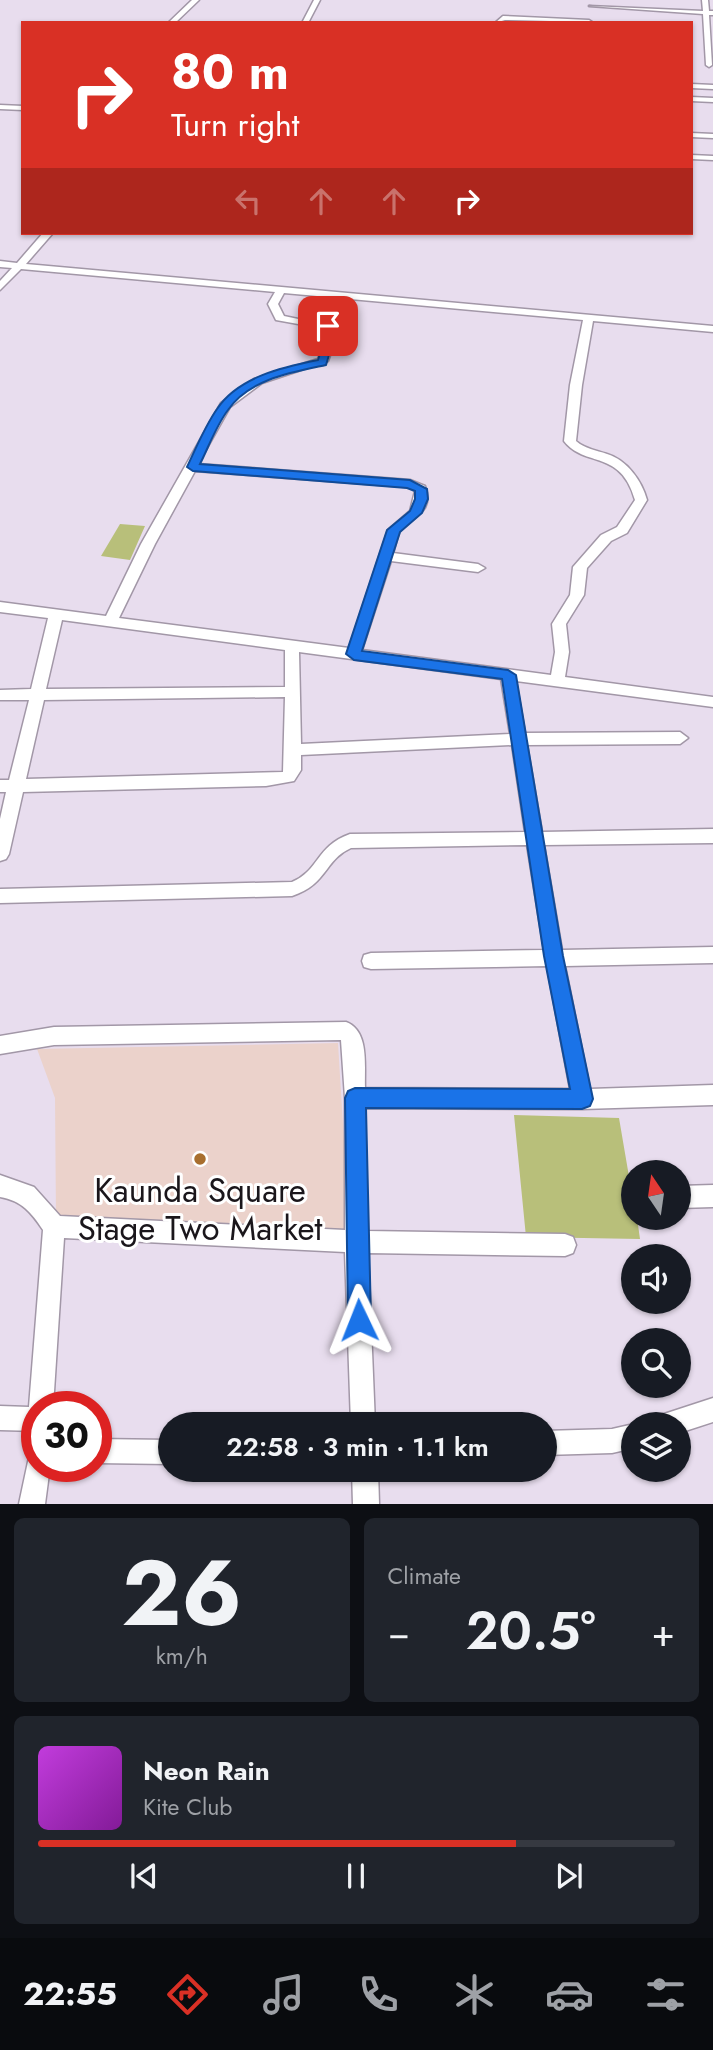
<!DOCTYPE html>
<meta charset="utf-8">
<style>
:root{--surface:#171b24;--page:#20242c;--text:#f1f3f6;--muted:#9ea1a6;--line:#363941;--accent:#d93025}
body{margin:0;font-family:Jost,sans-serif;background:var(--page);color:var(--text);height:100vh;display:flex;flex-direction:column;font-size:26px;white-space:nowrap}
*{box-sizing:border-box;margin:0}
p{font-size:23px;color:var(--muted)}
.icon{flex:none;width:38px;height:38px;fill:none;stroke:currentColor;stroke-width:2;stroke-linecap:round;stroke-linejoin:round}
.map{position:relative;height:1504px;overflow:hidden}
.sheet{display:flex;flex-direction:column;gap:14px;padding:14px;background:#0d0f14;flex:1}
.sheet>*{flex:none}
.guide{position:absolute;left:21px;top:21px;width:672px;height:214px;border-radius:0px;box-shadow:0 2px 5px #0004;background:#d93025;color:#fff;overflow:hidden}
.needle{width:46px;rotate:347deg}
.fabs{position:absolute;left:621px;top:1160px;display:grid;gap:14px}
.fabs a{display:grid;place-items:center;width:70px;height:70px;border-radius:50%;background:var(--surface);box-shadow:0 2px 5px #0004;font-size:35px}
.speed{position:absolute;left:21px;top:1391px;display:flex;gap:14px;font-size:35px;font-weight:700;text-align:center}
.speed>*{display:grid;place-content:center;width:91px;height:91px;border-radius:50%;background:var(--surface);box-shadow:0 2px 5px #0004;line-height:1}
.speed .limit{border:10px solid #d22;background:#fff;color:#111}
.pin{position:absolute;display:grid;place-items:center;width:60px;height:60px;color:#fff;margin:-30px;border-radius:14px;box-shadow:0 4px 10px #0006}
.me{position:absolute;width:77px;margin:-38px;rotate:358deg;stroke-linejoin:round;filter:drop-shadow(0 0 5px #0008)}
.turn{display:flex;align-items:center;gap:24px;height:147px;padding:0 35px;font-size:32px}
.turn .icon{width:91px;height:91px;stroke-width:2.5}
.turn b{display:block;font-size:49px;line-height:60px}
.lanes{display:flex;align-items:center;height:66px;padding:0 35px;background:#0003;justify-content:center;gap:35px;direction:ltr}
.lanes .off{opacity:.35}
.big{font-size:52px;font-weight:600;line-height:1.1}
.sheet .widget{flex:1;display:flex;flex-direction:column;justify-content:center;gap:10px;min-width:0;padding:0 24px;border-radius:10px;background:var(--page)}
.sheet .dial{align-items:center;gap:0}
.dial b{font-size:91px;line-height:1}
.song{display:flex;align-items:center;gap:21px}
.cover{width:84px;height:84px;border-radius:10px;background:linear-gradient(135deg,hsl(290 70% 55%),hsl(290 70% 35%))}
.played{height:7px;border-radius:4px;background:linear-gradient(90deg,var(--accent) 75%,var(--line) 75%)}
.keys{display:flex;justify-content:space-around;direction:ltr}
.heat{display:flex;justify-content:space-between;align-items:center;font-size:38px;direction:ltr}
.sheet .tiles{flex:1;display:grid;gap:14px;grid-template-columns:1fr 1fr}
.widget:last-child{grid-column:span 2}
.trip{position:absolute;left:158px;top:1412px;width:399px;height:70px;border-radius:35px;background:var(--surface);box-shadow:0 2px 5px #0004;font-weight:600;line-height:70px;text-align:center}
.tabs{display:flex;height:112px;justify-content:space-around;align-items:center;background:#090b0e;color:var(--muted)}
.tabs .icon{width:49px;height:49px}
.tabs .selected{color:var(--accent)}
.tabs b{font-size:32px;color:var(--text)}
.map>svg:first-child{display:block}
.commercial{fill:#ebd2cb}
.green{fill:#b8bf7a}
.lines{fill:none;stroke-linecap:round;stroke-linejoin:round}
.minor-casing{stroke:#a297a7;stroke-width:3}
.minor{fill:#fff;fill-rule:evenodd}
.route{fill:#1a73e8;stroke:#114b97;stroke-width:2}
.poi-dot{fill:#a86e2e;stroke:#fff;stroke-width:2.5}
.labels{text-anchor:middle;stroke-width:6;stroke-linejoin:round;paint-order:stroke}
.near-poi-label{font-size:33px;fill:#1a161b;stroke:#fff}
</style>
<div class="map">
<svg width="713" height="1504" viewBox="0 0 713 1504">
<rect width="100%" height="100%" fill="#e8ddee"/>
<!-- commercial -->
<path class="commercial" d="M338 1043 350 1239 56 1219 55 1098 37 1049Z"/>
<!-- green -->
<path class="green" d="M120 524 145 526 130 560 101 556Z
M514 1115 619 1118 633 1200 634 1218H637L640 1239 526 1237Z"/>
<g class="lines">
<!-- minor casing -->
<g class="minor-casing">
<path id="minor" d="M192 0H199L175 23H168Z
M314 0H320L308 23H302Z
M702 0H708L709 11H713V15H709L712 65 709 67 706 65 703 14 589 6 703 11Z
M503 16 589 20 592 22 505 20 495 23Z
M691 84 713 85V89L691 88Z
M691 97 713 98V102L691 101Z
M0 105 23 106V110L0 109Z
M691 133 713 134V138L691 137Z
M691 155 713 156V160L691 159Z
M43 233H53L26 264 713 326V332L593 321 582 385 576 441C585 449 596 450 607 454 627 460 642 481 647 500L627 533 611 541 587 568 584 595 566 624 569 652 565 677 713 697V707L516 681 525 733 680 732 688 738 680 744 527 745 542 832 713 829V843L544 845 562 950 713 947V963L565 966 590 1089 713 1085V1105L582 1109 365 1108 367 1231 565 1234 573 1237 576 1245 573 1253 565 1256 368 1253 375 1424H351L345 1252 64 1238 53 1407H37V1431L0 1430V1406L29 1407 43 1230C31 1212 22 1201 0 1197V1175L34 1187 60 1216 345 1230V1098L341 1040 54 1045 0 1054V1036L54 1027 346 1022C370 1031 364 1067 365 1088L570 1089 547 966 371 969 364 967 362 961 364 955 371 953 544 950 527 845 351 848C324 860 328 884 292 896L0 903V889L292 882C319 871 316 846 350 834L525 832 512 745 301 755V770L294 781 266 786 23 792 9 854 6 859 0 861V819L6 792H0V780H9L29 700H0V690L31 689 48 618 0 612V602L106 616 141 544 221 403 254 379 318 359 327 336 326 329 276 320 268 304 275 292 21 269 0 290V281L12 268 0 267V261L17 263ZM284 293 583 320 570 385 564 441C585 468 621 449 635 500L617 527 601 535 573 567 570 595 552 624 555 652 551 675 362 650 391 561 478 572 485 568 478 564 393 553C395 547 397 537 400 531 412 516 435 513 425 486L410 480 198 464 230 407 262 383 328 361 337 336 336 327 284 316 278 304ZM195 471 408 487 415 491 410 511 388 530 349 648 119 618 155 544ZM62 620 285 650V687L46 689ZM299 652 501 679 510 734 301 744ZM285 697 283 772 26 779 44 700Z
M713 1185V1207L679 1208V1186Z
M713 1398V1422L679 1433V1424H658L661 1415Z
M634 1424V1448L612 1453 544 1455V1431L612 1429Z
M96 1439 170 1440V1464L96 1463Z
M37 1454V1466H50L45 1504H19L29 1457Z
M352 1470H378L379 1504H353Z"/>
</g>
<!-- minor -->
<use href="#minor" class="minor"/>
</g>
<!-- route -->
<path class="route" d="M328 322 337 329 326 365C293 372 249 379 228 410 216 426 209 446 200 464L410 480 427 489 428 499 422 513 400 532 362 651 508 670 516 675 563 956 593 1099 590 1106 582 1109 366 1108 371 1320 368 1328 359 1332 351 1328 348 1320 345 1098 348 1091 355 1088 570 1089 544 956 502 679 354 660 346 654 387 530 410 511 415 499V491L407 488 193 471 187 467C196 448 205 426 217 409 238 377 283 367 318 360L327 330 323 326Z"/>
<!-- markers -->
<circle class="poi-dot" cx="200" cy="1159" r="7"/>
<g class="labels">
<!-- near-poi labels -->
<g class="near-poi-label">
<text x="200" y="1202">Kaunda Square<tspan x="200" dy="38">Stage Two Market</tspan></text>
</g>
</g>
</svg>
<div class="fabs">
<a><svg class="needle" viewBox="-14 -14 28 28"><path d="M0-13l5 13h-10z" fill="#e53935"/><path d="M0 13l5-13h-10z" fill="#9ea1a6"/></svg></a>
<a><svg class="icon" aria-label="sound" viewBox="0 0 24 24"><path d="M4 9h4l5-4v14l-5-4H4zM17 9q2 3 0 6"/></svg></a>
<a><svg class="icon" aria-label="search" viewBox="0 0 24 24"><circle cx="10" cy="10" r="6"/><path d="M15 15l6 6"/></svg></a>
<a><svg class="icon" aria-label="layers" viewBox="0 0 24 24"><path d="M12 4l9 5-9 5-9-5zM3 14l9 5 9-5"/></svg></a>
</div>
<div class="speed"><div class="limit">30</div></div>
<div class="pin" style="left:328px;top:326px;background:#d93025"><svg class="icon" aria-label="arrive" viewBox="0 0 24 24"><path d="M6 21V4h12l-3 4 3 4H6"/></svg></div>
<svg class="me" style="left:359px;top:1320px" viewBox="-20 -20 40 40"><path d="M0-17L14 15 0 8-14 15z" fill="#1a73e8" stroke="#fff" stroke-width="4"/></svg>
<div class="trip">22:58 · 3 min · 1.1 km</div>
<div class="guide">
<div class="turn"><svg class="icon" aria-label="right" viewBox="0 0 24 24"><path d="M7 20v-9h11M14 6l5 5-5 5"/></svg><div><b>80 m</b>Turn right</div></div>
<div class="lanes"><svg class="icon off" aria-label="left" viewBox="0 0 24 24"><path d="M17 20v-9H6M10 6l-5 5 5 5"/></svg><svg class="icon off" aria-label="ahead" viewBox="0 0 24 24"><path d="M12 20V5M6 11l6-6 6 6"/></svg><svg class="icon off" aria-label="ahead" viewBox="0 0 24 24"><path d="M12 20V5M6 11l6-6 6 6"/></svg><svg class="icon" aria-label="right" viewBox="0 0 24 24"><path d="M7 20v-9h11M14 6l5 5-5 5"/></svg></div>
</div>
</div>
<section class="sheet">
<div class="tiles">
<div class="widget dial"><b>26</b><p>km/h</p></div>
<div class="widget"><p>Climate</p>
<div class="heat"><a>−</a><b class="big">20.5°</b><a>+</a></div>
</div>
<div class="widget">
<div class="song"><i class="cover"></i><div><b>Neon Rain</b><p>Kite Club</p></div></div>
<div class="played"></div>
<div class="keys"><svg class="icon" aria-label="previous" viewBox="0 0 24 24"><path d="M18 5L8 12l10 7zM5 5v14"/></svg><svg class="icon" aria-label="pause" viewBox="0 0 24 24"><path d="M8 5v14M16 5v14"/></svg><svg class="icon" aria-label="next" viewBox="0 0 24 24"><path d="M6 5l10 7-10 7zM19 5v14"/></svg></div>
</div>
</div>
</section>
<nav class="tabs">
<b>22:55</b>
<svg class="icon selected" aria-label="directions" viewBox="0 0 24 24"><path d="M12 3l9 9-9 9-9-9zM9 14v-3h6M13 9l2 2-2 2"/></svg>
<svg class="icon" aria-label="music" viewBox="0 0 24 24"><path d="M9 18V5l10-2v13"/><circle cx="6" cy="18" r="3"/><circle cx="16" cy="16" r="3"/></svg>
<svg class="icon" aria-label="phone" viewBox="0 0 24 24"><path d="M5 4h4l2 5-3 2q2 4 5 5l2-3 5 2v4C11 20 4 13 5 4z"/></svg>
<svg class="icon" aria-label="climate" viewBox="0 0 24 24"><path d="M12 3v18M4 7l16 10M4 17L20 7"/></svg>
<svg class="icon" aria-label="car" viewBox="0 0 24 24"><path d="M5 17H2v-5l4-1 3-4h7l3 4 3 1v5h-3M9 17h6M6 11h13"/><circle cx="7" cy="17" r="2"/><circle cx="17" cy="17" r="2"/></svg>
<svg class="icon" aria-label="filters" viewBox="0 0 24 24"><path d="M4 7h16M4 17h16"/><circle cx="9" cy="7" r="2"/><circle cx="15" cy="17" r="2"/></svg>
</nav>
